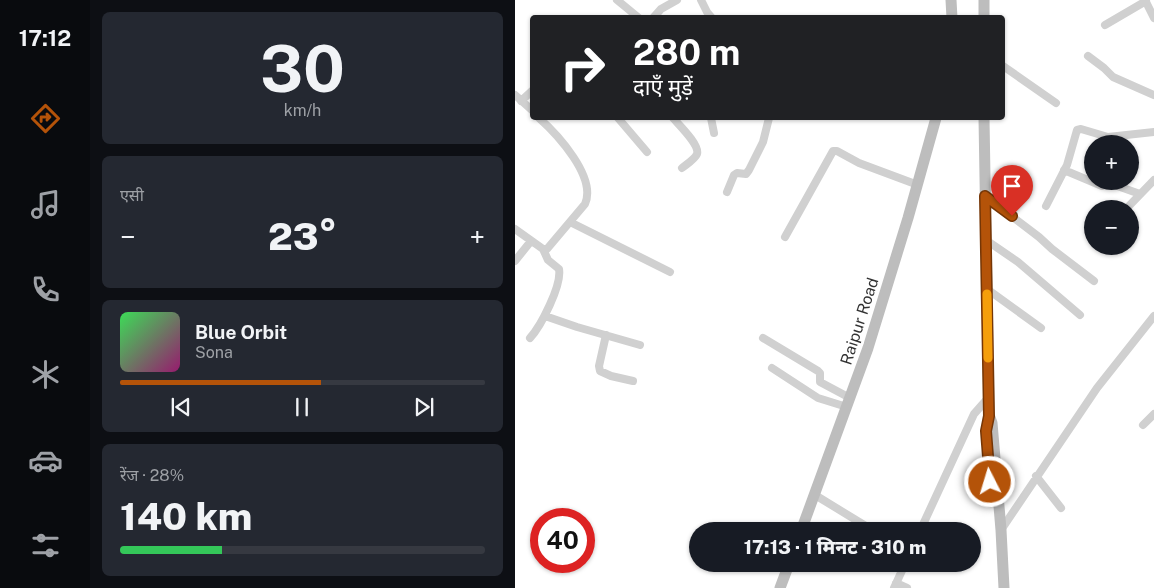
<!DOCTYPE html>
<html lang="hi">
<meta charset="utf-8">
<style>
:root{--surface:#171b24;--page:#242831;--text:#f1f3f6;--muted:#9ea1a6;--line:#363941;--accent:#b45309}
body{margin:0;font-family:"Public Sans","Noto Sans Devanagari",sans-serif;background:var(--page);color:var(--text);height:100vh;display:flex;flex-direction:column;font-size:19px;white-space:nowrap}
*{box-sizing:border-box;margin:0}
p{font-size:16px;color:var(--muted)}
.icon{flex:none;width:28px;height:28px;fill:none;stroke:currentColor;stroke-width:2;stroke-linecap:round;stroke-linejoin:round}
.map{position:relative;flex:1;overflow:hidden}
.drawer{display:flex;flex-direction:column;gap:12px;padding:12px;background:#0d0f14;width:425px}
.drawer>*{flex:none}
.guide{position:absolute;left:15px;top:15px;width:475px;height:105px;border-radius:5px;box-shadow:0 1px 4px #0004;background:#202124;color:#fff;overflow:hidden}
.fabs{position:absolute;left:569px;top:135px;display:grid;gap:10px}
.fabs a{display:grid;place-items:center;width:55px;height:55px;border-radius:50%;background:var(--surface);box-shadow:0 1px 4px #0004;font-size:25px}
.speed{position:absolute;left:15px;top:508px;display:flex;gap:10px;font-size:25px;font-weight:700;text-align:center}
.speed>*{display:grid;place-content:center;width:65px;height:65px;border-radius:50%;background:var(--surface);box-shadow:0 1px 4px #0004;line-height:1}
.speed .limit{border:8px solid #d22;background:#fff;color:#111}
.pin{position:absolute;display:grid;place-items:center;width:42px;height:42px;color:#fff;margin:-51px -21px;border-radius:50% 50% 50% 0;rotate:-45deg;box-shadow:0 0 5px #0007}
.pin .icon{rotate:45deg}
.me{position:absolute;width:55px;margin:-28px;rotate:355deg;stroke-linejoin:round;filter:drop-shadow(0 0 4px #0008)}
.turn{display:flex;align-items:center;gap:18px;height:105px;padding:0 20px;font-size:22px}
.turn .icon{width:65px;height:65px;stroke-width:2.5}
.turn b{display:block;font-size:35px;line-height:42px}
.big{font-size:38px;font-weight:800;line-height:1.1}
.drawer .card{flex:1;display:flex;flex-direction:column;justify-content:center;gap:8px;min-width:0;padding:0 18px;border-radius:8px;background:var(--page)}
.drawer .dial{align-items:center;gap:0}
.dial b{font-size:65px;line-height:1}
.song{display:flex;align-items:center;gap:15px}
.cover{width:60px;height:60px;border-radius:8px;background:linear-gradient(135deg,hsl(130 70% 55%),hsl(320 70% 35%))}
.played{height:5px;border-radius:2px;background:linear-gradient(90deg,var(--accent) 55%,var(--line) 55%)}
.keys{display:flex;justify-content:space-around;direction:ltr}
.heat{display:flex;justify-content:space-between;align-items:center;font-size:28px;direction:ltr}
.charge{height:8px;border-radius:4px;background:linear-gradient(90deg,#34c759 28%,var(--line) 0)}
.trip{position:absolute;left:174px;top:522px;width:292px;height:50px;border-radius:25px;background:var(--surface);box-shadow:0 1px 4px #0004;font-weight:800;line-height:50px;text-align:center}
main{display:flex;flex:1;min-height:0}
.tab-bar{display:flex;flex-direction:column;width:90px;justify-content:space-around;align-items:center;background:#090b0e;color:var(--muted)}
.tab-bar .icon{width:35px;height:35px}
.tab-bar .selected{color:var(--accent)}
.tab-bar b{font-size:22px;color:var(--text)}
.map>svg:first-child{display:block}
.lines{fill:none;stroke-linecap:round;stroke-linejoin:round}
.street{stroke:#d0d0d0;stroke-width:8}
.secondary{stroke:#bdbdbd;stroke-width:11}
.route-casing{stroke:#753606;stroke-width:12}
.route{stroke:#b45309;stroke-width:9}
.slow{stroke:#f59e0b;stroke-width:9}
.labels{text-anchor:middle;stroke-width:5;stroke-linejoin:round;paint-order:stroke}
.street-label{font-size:16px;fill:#333;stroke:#fff}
</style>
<main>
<nav class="tab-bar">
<b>17:12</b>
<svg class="icon selected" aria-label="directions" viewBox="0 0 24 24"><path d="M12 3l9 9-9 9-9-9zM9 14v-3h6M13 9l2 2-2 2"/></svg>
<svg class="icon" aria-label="music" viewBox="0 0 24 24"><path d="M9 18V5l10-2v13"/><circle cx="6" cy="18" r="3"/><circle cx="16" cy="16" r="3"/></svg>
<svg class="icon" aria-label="phone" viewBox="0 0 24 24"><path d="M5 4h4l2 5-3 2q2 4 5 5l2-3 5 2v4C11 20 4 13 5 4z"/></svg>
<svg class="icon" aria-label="climate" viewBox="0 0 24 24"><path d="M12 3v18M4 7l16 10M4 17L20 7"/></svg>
<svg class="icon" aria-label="car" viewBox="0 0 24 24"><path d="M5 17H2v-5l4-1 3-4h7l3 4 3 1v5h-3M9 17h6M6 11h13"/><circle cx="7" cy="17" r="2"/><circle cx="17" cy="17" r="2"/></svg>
<svg class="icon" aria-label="filters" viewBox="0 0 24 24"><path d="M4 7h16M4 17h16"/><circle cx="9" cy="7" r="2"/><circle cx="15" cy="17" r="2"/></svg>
</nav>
<section class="drawer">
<div class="card dial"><b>30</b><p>km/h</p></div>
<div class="card"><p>एसी</p>
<div class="heat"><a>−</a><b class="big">23°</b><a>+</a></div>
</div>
<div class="card">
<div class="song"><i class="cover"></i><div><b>Blue Orbit</b><p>Sona</p></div></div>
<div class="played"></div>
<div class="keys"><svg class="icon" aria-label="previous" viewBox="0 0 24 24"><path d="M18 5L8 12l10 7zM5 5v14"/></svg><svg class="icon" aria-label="pause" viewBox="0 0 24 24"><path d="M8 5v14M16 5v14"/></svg><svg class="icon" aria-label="next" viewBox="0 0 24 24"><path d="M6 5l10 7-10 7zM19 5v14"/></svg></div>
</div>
<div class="card"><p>रेंज · 28%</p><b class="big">140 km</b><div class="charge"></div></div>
</section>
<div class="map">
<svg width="639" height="588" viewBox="0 0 639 588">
<rect width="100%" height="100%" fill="#fff"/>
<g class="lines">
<!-- street -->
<path class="street" d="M102 0 124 18
M186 0 192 12 197 18
M630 0 639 18
M138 18 146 9 162 0
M590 25 631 1
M573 56 589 68 598 77 639 95
M488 66 541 103
M0 95 18 111
M6 101 18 90
M103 118 132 152
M158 118C164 125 185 145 182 154 180 159 172 164 167 168
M196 118 199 133
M549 170 587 186 594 183 625 194
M212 192 219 175 222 173 231 174 234 170 248 142 254 118
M470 196 524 237 537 249 579 281
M531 206 552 165 562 130 566 129 593 137 639 132
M611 209 639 180
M55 222 155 272
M0 229 28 249H32L70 204C82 177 42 134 24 118
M270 237 318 151H322L344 163 403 185
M471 240 503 262 565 315
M0 261 16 241
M472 289 526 328
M30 316 62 327 125 345
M91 335 84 366 85 371 96 376 118 381
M15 338C26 326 47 285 44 269L33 260 28 249
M248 338 303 371 305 373V382L335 398
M257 368 303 398 332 407
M628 425 639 414
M521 476 546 508
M300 495 359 531
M486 530 582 388 639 316
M405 531 459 414 474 397
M381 583 392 588
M379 588 390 564"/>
<!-- secondary -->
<path class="secondary" d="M436 0 437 18
M469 0V18
M469 118 474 415 477 423 486 530 489 588
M286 531 353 348 393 218 421 118
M265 588 274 564"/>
</g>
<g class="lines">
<!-- route casing -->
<g class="route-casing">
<path id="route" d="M475 482 471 431 474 416 470 196 497 216"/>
</g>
<!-- route -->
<use href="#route" class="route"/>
<!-- slow -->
<path class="slow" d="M472 294 473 358"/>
</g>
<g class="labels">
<!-- street labels -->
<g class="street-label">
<text transform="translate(344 321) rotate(-72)" y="6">Raipur Road</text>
</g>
</g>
</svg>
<div class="fabs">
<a>+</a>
<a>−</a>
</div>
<div class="speed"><div class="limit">40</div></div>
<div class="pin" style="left:497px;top:216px;background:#d93025"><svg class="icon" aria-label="arrive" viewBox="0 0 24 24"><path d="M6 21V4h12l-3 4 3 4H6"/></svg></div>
<svg class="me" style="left:475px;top:482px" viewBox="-20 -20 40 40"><circle r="17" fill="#b45309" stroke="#fff" stroke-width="3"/><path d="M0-11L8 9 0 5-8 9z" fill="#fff"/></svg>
<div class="trip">17:13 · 1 मिनट · 310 m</div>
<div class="guide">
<div class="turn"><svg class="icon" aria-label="right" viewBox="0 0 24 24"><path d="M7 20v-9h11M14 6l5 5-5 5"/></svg><div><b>280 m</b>दाएँ मुड़ें</div></div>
</div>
</div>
</main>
